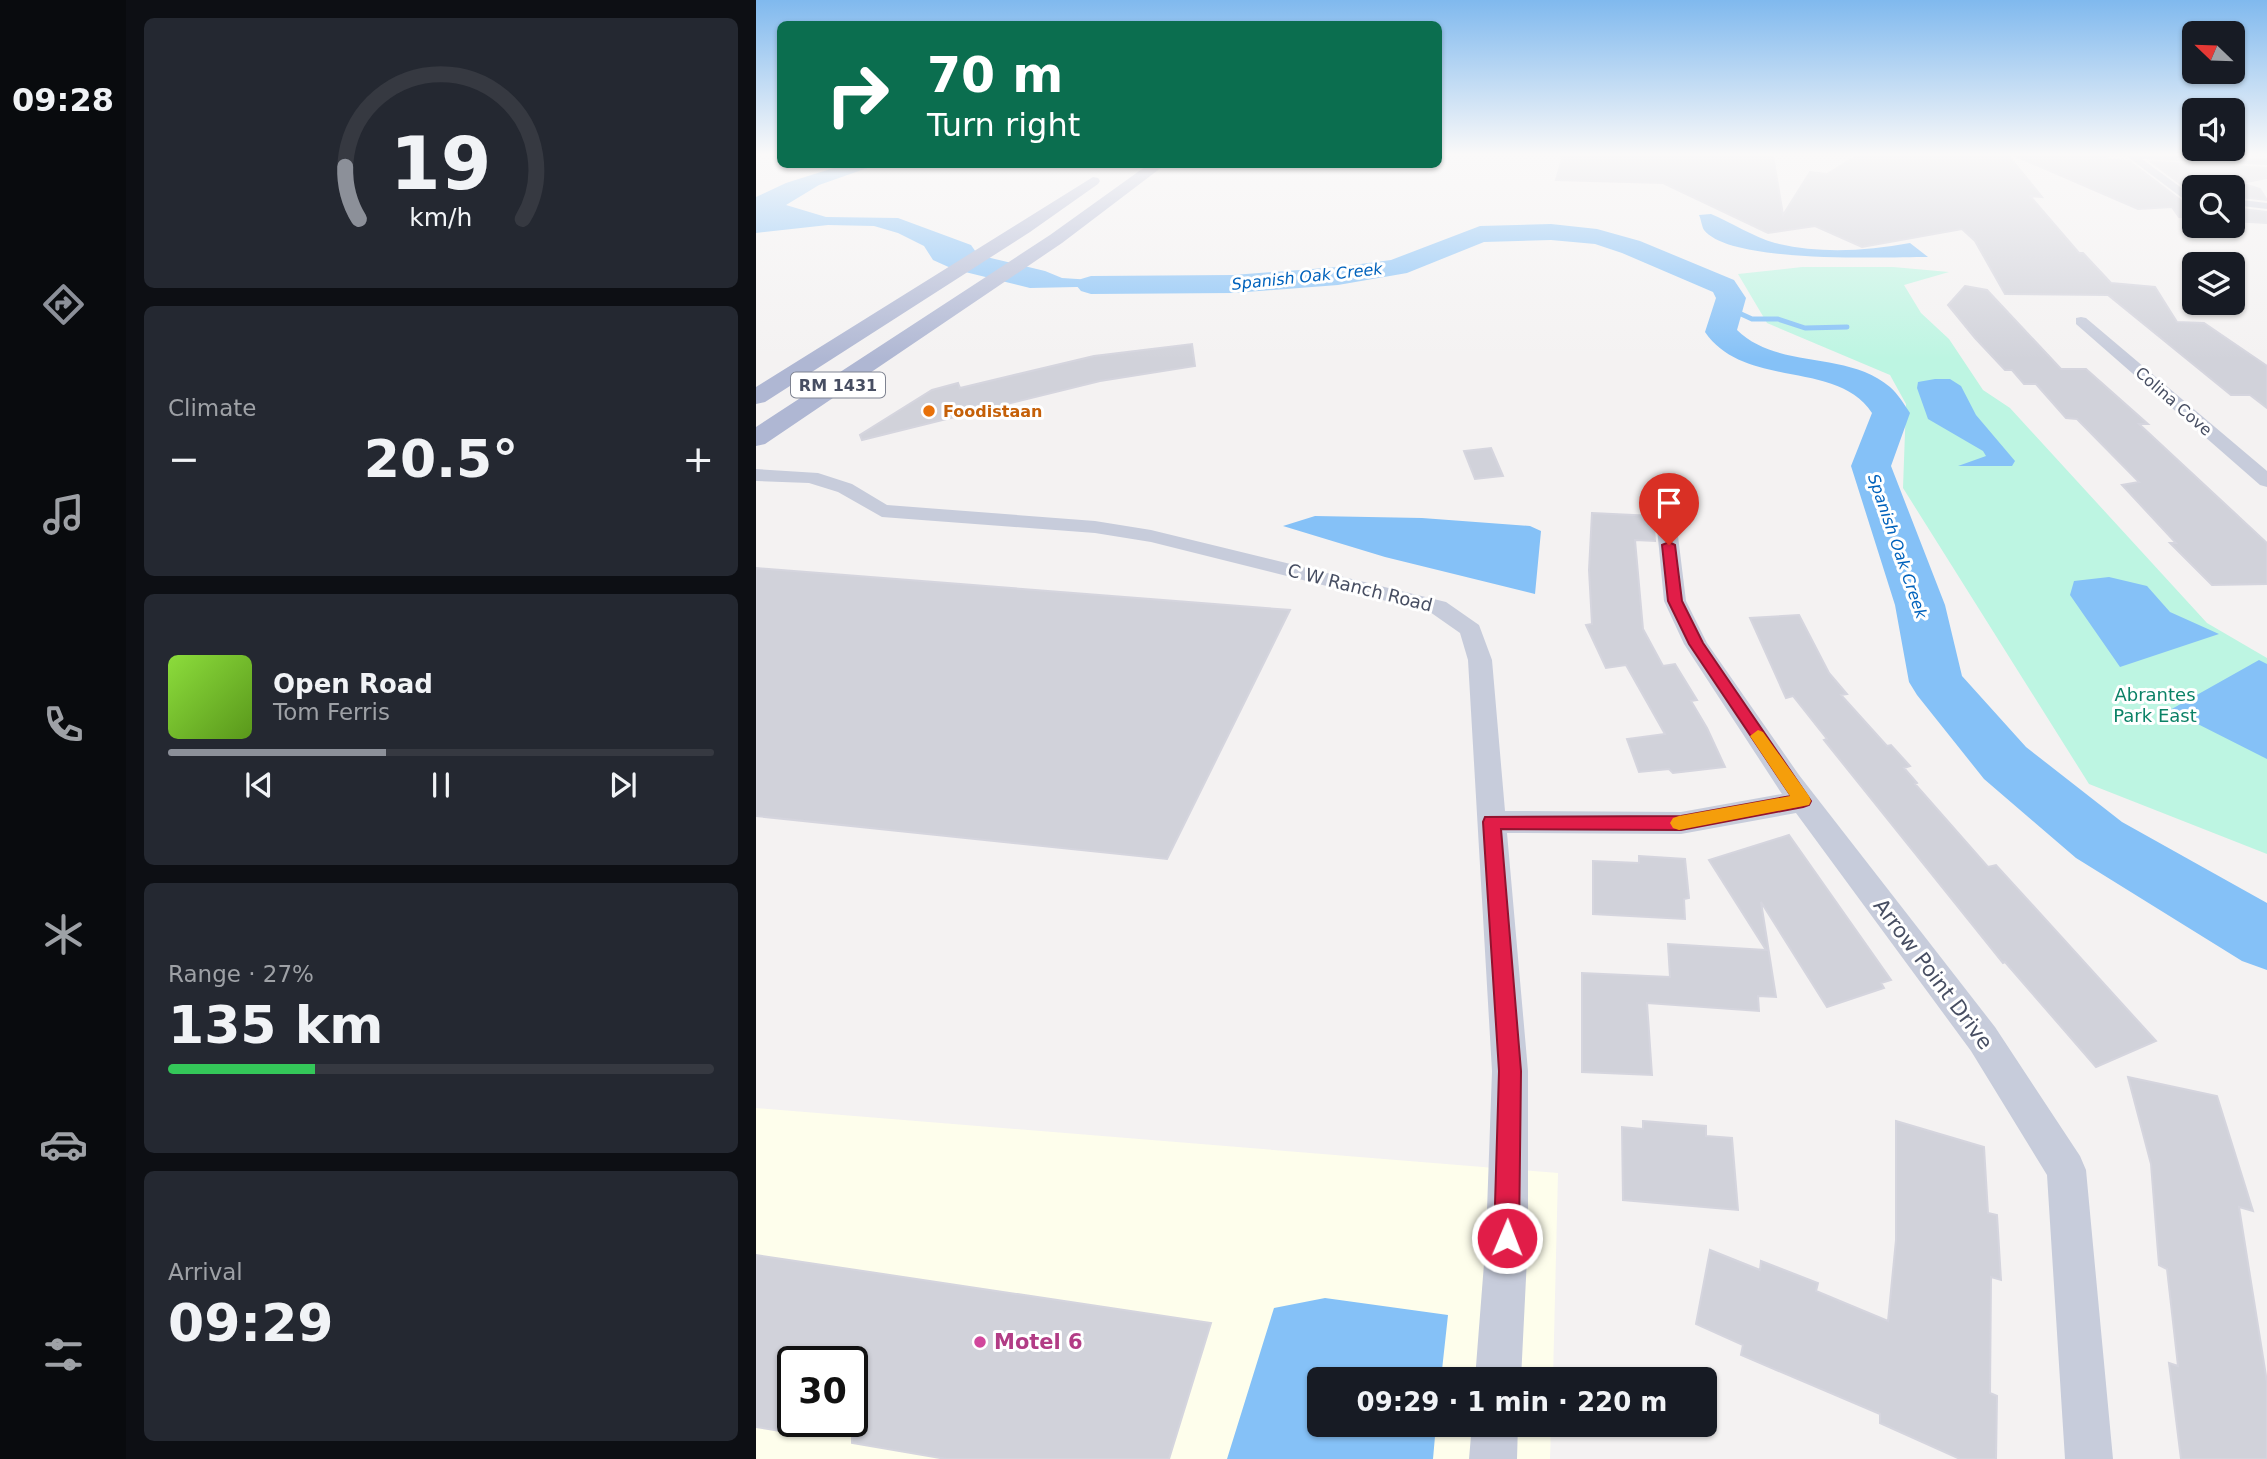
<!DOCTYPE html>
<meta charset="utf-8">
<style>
:root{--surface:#171b24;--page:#242831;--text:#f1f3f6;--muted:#9ea1a6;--line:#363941;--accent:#8c9099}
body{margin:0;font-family:"DejaVu Sans",sans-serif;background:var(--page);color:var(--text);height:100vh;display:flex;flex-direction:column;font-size:26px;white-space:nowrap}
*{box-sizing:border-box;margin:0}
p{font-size:23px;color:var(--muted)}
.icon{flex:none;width:38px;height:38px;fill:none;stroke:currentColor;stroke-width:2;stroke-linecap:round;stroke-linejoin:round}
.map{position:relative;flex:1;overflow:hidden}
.drawer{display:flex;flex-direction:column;gap:18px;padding:18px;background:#0d0f14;width:630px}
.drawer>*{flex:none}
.top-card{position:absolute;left:21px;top:21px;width:665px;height:147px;border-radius:10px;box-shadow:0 2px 5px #0004;background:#0b6e4f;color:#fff;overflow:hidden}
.needle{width:46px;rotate:293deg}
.tools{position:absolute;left:1426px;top:21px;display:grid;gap:14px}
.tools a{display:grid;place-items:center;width:63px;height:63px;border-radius:10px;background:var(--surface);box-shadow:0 2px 5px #0004;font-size:35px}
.speed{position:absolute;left:21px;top:1346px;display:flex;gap:14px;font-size:35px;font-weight:700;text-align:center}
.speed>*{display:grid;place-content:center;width:91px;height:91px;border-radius:50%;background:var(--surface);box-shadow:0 2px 5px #0004;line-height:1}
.speed .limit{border:4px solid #111;border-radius:10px;background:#fff;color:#111}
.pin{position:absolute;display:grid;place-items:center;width:60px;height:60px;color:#fff;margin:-72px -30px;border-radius:50% 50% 50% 0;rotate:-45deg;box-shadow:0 0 7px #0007}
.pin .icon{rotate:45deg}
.me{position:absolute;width:77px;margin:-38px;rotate:1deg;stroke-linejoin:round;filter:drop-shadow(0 0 5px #0008)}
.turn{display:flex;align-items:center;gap:24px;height:147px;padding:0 35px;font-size:32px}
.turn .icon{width:91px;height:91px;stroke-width:2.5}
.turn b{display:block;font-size:49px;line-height:60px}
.big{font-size:52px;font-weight:700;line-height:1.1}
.drawer .card{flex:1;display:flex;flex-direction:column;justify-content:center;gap:10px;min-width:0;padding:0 24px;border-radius:10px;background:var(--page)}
.drawer .dial{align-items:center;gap:0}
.dial svg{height:182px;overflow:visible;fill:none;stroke:var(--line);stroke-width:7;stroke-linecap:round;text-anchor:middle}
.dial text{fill:var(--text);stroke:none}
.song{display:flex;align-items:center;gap:21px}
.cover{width:84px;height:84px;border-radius:10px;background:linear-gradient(135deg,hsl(90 70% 55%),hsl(90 70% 35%))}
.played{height:7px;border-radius:4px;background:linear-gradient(90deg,var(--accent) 40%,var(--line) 40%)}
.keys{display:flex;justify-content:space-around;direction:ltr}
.heat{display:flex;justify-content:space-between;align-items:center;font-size:38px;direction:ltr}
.charge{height:10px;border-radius:5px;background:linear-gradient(90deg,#34c759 27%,var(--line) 0)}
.trip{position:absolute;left:551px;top:1367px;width:410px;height:70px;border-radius:10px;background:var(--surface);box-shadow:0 2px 5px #0004;font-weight:700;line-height:70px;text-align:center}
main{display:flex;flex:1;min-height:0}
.dock{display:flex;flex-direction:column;width:126px;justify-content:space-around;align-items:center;background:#090b0e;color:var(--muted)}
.dock .icon{width:49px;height:49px}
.dock .selected{color:var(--accent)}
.dock b{font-size:32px;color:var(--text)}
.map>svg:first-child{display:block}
.commercial{fill:#fefeec;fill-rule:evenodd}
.green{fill:#bdf5e2}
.water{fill:#85c1f7}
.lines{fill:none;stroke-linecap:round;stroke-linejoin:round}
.stream{stroke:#85c1f7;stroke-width:5}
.river{fill:#85c1f7;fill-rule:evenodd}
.building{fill:#d1d2da;stroke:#d5d5de;stroke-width:2}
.street{fill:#c7ccdb;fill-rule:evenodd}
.primary{fill:#afb7d3;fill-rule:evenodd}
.route{fill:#e11d48;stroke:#92132f;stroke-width:2}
.slow{fill:#f59e0b}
.food-dot{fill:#e8710a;stroke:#fff;stroke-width:2.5}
.hotel-dot{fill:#d1479c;stroke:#fff;stroke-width:2.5}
.labels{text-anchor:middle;stroke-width:6;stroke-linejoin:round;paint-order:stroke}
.far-water-label{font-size:16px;font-style:italic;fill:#0062bc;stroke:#fff}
.shield{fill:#fff;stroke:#7e8391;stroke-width:2}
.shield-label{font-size:16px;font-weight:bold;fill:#474e62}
.far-street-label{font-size:16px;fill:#474e62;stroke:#fff}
.far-food-label{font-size:16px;font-weight:bold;fill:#c56008;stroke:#fff;text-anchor:start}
.street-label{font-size:18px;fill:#474e62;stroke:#fff}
.park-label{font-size:18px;fill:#0c8267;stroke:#fff}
.near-street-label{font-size:21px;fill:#474e62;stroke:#fff}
.near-hotel-label{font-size:21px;font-weight:bold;fill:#b23c85;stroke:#fff;text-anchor:start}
</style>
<main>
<nav class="dock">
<b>09:28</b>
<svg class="icon selected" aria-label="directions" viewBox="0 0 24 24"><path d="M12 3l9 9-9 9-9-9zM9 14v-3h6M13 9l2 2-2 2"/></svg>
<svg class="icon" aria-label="music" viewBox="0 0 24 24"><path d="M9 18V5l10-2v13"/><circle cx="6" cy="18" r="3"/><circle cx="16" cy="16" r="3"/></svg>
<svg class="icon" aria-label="phone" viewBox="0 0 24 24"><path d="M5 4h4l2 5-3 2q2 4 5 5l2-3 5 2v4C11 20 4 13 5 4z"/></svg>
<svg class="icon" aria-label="climate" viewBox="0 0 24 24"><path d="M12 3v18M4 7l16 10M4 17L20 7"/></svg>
<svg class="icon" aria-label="car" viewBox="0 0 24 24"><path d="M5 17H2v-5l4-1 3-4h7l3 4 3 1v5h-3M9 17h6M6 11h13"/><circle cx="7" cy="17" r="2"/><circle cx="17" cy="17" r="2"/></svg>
<svg class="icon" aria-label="filters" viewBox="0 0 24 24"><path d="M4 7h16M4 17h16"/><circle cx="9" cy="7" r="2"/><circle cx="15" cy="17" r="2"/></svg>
</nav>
<section class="drawer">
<div class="card dial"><svg viewBox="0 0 100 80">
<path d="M14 69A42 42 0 1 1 86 69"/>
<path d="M14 69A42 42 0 0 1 8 46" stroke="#8c9099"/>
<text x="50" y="56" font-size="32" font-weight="700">19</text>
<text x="50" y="72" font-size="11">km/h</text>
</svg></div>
<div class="card"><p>Climate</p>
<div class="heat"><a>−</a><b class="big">20.5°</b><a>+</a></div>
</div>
<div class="card">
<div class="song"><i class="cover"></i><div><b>Open Road</b><p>Tom Ferris</p></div></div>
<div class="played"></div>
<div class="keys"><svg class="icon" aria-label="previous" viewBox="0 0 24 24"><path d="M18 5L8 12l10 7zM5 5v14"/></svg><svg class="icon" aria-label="pause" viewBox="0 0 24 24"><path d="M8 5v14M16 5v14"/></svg><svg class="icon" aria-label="next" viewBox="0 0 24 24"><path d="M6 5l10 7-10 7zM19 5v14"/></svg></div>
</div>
<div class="card"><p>Range · 27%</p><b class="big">135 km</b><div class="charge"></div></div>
<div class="card"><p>Arrival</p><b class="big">09:29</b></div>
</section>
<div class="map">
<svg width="1511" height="1459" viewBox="0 0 1511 1459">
<rect width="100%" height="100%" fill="#f4f2f2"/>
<!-- commercial -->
<path class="commercial" d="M0 1108 802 1173 797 1379H564V1424L795 1425 794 1459H0ZM37 1362H96V1421H37Z"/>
<!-- green -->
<path class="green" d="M1046 267H1137L1193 272 1148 285 1165 313 1193 339 1227 390 1254 408 1451 623 1511 658V854L1333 784 1147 488 1150 404 1134 375 1011 323 982 274Z"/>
<!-- water -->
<path class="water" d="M87 165H120L63 185 30 205 70 217 142 218 215 245 222 255 289 271 306 278 413 285 274 288 197 269 177 260 168 246 142 233 118 226 72 225 0 233V197L30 183Z
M955 214C976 223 998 237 1019 243 1064 254 1109 251 1154 243L1172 257C1128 257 975 264 948 230 946 227 945 219 943 215Z
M1179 379H1194L1205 386 1220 415 1259 461 1256 466H1202L1230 456 1227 451 1172 419 1161 388 1162 382Z
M559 516 666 518 774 526 785 531 779 594 629 557 527 526Z
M1353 577 1391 586 1414 612 1463 634 1364 667 1314 595 1318 581Z
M1503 660 1511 664V759L1414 710Z
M569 1298 692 1315 685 1379H564V1424L680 1425 677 1459H471L518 1308Z"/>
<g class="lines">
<!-- stream -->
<path class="stream" d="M972 308 996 319H1022L1049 328 1091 327"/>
<!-- river -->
<path class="river" d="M795 224 841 229 884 241 978 280 990 298 981 330C1022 370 1091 350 1134 387 1142 394 1148 404 1154 413L1135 466 1189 605 1206 676 1270 747 1366 822 1511 903V970L1486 961 1320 858 1228 779 1161 695 1153 682 1139 605 1095 466 1116 413C1081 359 989 390 949 332L960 298 957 292 866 253 839 244 795 240 728 242 651 273 582 285 477 293 335 294 325 291 320 285 325 279 335 276 477 275 582 267 635 260 724 226Z"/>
</g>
<!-- building -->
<path class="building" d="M807 155H1017L1027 215 1054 172 1071 174 1102 155H1252L1286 197 1274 196 1323 253H1327L1355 283 1399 287 1421 322 1448 323 1511 366V408L1494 395H1475L1352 295 1249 294 1219 241 1206 229 1106 247 1059 226 1012 233 907 183 800 180Z
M1257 155H1347L1355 160 1373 161 1431 205H1438V218L1423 217 1416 207 1382 209Z
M1395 162 1511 168V178L1485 183 1504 189 1511 200 1477 196V187H1438V194Z
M1477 208 1511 212V223L1477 221Z
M1209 286 1231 290 1305 369H1330L1392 424H1383L1511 543V584L1456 585 1414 543H1420L1366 485 1383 482 1321 419 1310 418 1280 384H1268L1256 370H1249L1219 338 1192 305Z
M436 344 439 366 344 381 106 440 104 435 176 390 202 383 204 388 338 356Z
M735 448 747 476 719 479 708 451Z
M836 513 897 516 899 541 879 540 887 629 907 666 919 664 941 700 935 701 951 728 969 767 917 773 913 769 883 772 871 739 909 734 870 665 850 668 830 625 836 624 833 570Z
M0 568 534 610 411 859 0 816Z
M1043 615 1073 673 1091 694 1085 695 1131 746 1135 745 1154 766 1148 768 1161 783 1159 784 1232 867 1240 865 1400 1041 1340 1067 1249 962 1247 963 1068 740 1071 739 1037 696 1030 698 994 618Z
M1033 835 1135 980 1125 983 1128 988 1071 1007 1005 902 1020 997 1002 996 1003 1011 891 1003 896 1075 826 1072V973L914 977 912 944 1010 950 953 860Z
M883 856 929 859 933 898 928 899 929 919 837 914V861L883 863Z
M1372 1077 1461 1096 1497 1211 1483 1207 1511 1382V1459H1425L1413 1363 1422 1366 1411 1269 1403 1265 1395 1164Z
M887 1121 950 1126V1136L976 1138 982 1210 867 1200 866 1127 887 1129Z
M1140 1121 1228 1147 1232 1213 1241 1215 1245 1280 1235 1277 1234 1393 1241 1396 1240 1459H1204L1124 1423V1414L985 1355 987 1345 940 1324 954 1250 1004 1270 1005 1261 1062 1283 1060 1291 1132 1321 1140 1240Z
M0 1255 455 1323 413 1459H190L96 1443V1362H37V1433L0 1427Z"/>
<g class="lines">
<!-- street -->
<path class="street" d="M1369 155 1511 159V165L1386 159 1438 197V203H1433Z
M1477 199 1511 203V209L1477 205Z
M1325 317 1330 318 1511 471V487L1504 485 1320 324V318Z
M0 469 62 473 96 484 131 505 339 521 395 530 690 602 723 625 736 660 749 811 925 812 1026 794 928 644 908 601 901 528 904 524H918L921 528 930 601 951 643 1043 775 1239 1027 1324 1156 1330 1170 1357 1459H1309L1291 1175 1215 1051 1040 813 925 834 751 833 772 1071V1238L765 1379H719L730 1238 736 1071 712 660 704 633 674 612 395 542 339 533 126 517 82 492 53 483 0 481Z
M716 1424H762L761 1459H713Z"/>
<!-- primary -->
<path class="primary" d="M393 164H410L306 243 9 444 0 446V427L294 235Z
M337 177 342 178 344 181 342 184 274 232 9 402 0 404V387Z"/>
</g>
<!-- sky -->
<linearGradient id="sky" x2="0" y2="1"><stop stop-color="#80b9ee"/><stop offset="0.43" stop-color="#faf9f9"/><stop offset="1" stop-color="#faf9f9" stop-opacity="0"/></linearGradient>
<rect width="1511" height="359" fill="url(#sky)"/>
<!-- route -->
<path class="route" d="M913 542 919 545 926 601 947 643 1055 801 1053 805 1047 807 925 830 745 829 765 1071 763 1238 760 1247 751 1251 742 1247 738 1238 743 1071 727 822 729 817 925 816 1035 796 933 644 912 601 906 545Z"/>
<!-- slow -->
<path class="slow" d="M1002 730 1007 732 1053 796 1055 801 1053 805 923 830 917 828 914 823 917 818 923 816 1034 796 994 736Z"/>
<!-- markers -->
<circle class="food-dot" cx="173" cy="411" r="7"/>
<circle class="hotel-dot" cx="224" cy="1342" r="7"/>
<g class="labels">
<!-- far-water labels -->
<g class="far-water-label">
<text transform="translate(551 276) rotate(-6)" y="6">Spanish Oak Creek</text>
<text transform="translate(1142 546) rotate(71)" y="6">Spanish Oak Creek</text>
</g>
<!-- shield labels -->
<rect class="shield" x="35" y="372.5" width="94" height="25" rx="5"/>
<g class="shield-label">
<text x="82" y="391">RM 1431</text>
</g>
<!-- far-street labels -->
<g class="far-street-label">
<text transform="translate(1418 401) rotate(41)" y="6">Colina Cove</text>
</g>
<!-- far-food labels -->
<g class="far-food-label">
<text x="187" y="417">Foodistaan</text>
</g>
<!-- street labels -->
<g class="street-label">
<text transform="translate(604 588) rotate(14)" y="6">C W Ranch Road</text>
</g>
<!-- park labels -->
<g class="park-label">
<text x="1399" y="701">Abrantes<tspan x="1399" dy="21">Park East</tspan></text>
</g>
<!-- near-street labels -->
<g class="near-street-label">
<text transform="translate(1177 974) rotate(53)" y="7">Arrow Point Drive</text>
</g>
<!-- near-hotel labels -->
<g class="near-hotel-label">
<text x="238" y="1349">Motel 6</text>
</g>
</g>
</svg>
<div class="tools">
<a><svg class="needle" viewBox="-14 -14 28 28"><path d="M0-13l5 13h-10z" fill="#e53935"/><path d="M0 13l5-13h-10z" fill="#9ea1a6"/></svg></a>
<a><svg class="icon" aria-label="sound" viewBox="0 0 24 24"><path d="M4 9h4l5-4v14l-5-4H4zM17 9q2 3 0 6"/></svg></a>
<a><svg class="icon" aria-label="search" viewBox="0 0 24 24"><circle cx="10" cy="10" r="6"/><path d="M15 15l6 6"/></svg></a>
<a><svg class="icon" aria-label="layers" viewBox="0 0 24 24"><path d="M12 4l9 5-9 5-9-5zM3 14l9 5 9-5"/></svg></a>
</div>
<div class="speed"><div class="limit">30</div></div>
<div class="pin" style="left:913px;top:545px;background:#d93025"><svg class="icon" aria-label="arrive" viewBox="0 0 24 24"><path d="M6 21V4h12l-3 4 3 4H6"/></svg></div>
<svg class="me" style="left:751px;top:1238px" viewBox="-20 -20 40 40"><circle r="17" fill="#e11d48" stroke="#fff" stroke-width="3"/><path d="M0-11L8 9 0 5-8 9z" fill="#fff"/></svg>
<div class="trip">09:29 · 1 min · 220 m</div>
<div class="top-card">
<div class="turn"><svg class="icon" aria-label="right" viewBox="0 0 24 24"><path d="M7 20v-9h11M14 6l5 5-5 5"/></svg><div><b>70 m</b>Turn right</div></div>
</div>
</div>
</main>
